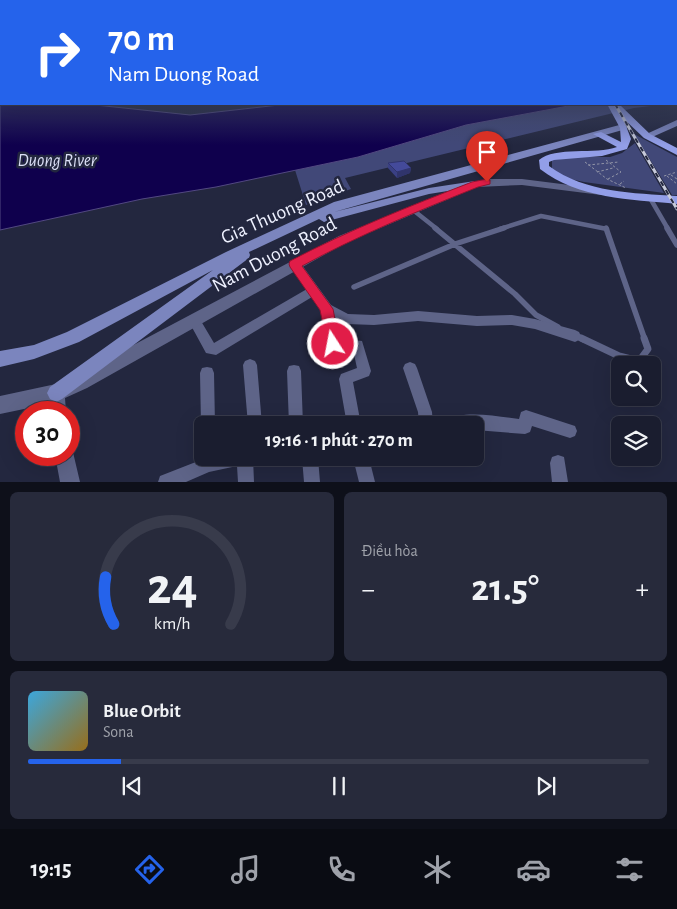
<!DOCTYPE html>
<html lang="vi">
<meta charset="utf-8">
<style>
:root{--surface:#1a1d2f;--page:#272a3b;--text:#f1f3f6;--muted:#9fa2aa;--line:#383b4b;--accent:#2563eb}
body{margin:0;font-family:"Alegreya Sans",sans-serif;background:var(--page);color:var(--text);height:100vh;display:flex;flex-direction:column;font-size:19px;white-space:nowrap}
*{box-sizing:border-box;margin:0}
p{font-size:16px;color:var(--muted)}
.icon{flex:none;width:28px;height:28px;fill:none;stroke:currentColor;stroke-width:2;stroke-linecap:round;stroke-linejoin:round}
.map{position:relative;height:482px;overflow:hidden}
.details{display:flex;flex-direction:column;gap:10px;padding:10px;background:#0e101a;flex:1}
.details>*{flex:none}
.guide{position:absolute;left:0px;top:0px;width:678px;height:105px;box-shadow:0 5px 20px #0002,0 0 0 1px var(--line);background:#2563eb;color:#fff;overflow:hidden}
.buttons{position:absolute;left:611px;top:356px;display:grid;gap:10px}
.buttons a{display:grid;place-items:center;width:50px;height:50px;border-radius:8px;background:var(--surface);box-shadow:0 5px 20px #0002,0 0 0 1px var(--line);font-size:25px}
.speed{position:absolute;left:15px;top:401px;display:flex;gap:10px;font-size:25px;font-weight:700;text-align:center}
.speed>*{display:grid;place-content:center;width:65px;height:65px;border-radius:50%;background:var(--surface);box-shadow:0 5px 20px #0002,0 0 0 1px var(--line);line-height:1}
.speed .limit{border:8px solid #d22;background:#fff;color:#111}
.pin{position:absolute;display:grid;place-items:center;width:42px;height:42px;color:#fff;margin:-51px -21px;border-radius:50% 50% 50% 0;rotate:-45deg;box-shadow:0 0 5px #0007}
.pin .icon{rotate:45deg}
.me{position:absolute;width:55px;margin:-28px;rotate:349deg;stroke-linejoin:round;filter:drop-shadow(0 0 4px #0008)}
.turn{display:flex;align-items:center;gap:18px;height:105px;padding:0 25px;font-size:22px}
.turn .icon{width:65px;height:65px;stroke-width:2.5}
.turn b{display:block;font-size:35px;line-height:42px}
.big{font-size:38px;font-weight:700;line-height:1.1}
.details .tile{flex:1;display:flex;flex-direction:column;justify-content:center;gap:8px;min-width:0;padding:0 18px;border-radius:8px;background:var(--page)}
.details .dial{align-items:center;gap:0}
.dial svg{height:130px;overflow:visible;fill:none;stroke:var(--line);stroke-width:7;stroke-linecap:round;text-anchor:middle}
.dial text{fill:var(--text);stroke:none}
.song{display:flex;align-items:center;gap:15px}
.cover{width:60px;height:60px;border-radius:8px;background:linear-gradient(135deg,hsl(200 70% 55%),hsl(40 70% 35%))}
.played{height:5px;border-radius:2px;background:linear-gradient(90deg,var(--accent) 15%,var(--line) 15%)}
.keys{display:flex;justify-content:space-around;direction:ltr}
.heat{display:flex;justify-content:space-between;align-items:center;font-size:28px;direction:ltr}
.details .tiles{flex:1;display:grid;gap:10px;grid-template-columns:1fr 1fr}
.tile:last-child{grid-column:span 2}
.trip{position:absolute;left:194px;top:416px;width:290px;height:50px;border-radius:8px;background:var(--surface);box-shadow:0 5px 20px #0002,0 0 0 1px var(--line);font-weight:700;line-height:50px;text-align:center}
.dock{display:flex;height:80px;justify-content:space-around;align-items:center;background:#0a0c13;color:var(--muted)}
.dock .icon{width:35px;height:35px}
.dock .on{color:var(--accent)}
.dock b{font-size:22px;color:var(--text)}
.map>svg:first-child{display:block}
.green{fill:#414878}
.water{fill:#0f004d;stroke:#524882}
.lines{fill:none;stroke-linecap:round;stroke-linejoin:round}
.path{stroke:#9194a7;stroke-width:1;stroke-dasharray:2.5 2;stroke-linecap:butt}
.service-far2{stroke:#5e6488;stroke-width:4.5}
.service-far1{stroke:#5e6488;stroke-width:5.5}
.service{stroke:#5e6488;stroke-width:7}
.minor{fill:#5e6488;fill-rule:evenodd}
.tertiary{fill:#5e6488;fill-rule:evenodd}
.secondary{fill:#7b85be;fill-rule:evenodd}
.primary{fill:#929ee8;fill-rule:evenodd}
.rail-casing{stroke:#c7cada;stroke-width:3}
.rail{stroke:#23273f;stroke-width:2;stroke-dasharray:5;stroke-linecap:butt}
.wall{fill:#3a4084}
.shaded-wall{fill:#30346c}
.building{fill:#444a9a;stroke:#30346c}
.route{fill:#e11d48;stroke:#92132f}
.labels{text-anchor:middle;stroke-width:5;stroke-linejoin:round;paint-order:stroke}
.far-water-label{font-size:18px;font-style:italic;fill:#dadef5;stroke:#23273f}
.street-label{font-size:20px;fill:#eef1ff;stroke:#23273f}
</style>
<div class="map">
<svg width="677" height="482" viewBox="0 0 677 482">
<rect width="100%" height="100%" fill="#23273f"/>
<!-- green -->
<path class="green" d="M579 104H668L634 108 345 178 351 189 306 205 295 170 358 157 466 125Z
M634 134 677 157V195H672Z
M635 143 664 193 584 182 566 178 552 169V160L575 157H610L622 153Z"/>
<!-- water -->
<path class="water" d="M0 98 1 104H86L190 115 288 104H579L466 125 358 157 216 187 142 199 0 230Z"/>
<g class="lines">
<!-- path -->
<path class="path" d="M606 160 621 172 608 179
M585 162 607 179 626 188
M588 165 619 162
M597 172 613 168
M671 175 677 179
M664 176 677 172
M667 176 677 184
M620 184 624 181"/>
<!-- service-far2 -->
<path class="service-far2" d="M650 198 668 229
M413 210 437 229
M500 229 541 216 607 229"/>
<!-- service-far1 -->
<path class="service-far1" d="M435 228 515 294 536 315 558 327
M606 228 645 340
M667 228 677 245
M354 287 455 244 504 228
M574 335 584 340"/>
<!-- service -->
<path class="service" d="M581 338 619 356 639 361 648 349 644 338"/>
<!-- minor -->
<path class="minor" d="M295 260 299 261 331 305 348 314 374 315 418 311 477 316 512 315 535 319 575 330 579 332 581 336 579 340 575 342 535 329 512 325 477 326 418 321 374 325 347 324 335 319 338 338 362 341 371 371 369 376 353 382 361 425H347L339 379 341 374 357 368 353 350 329 347 321 310 312 297 216 355 206 353 188 320 190 316 194 315 198 316 214 343 307 289 290 264 291 261Z
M250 359 255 361 257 365 262 425H248L243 365 245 361Z
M410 362 415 364 417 368 432 412 433 425H419L418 412 403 368 405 364Z
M294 365 299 366 301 371 303 425H289L287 371 289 366Z
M207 367 212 368 214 373 215 425H202V430L201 425 200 373 202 368Z
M526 410 575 426 577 431 575 436 570 438 532 426 530 432 525 434 475 430V425H441L443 420C466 410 495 416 519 419L521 412Z
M558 455 564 457 568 482H552L550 463 552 457Z
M206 458H253L254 482H238L237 466 209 472 186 482H158L160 476Z
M302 458H318L320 482H304Z
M353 458H369L375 482H359Z"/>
<!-- tertiary -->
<path class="tertiary" d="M491 179H522L601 189 606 192 601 195 522 185 477 187 347 242 87 388 65 398 66 412H48V404L0 414V396L56 384 75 376 339 236 471 182Z
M69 447 72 448 80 482H60L55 455H69Z"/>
<!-- secondary -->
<path class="secondary" d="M677 120V126L650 138 642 136Z
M623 124 627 127 626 129 334 212 429 188 475 181 480 184 479 186 429 194 324 222 319 219 249 252 250 255 249 258 62 399 56 402 50 399 47 393 50 387 213 270 79 342 34 359 0 367V351L34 345 67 332 226 252 334 202Z"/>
<!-- primary -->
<path class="primary" d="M607 104 621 106 650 134 677 148V155L644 138 623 118 631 139 627 149 602 156 554 160 549 162V166C586 193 633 193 677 196V204C630 199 579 199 540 169L539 160C555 146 596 155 617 147L593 134 601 132 621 142 620 128Z"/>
<!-- rail casing -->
<g class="rail-casing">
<path id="rail" d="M615 104 677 209"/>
</g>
<!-- rail -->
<use href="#rail" class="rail"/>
</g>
<!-- wall -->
<path class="wall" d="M388 163 411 168 410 173 397 178 388 168Z"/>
<!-- shaded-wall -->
<path class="shaded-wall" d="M411 168 410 173 397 178V172Z"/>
<!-- building -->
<path class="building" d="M404 161 411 168 397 172 388 163Z"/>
<!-- sky -->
<linearGradient id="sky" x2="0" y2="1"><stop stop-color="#131523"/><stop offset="0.54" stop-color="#3f4763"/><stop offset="1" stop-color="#3f4763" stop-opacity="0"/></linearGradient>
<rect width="677" height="145" fill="url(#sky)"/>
<!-- route -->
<path class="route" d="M487 179 490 180V184L478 187C418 211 359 235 302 266L333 309 340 344 338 348 333 350 328 348 320 310 290 267 289 264 290 261C349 230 410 206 472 182Z"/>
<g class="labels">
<!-- far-water labels -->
<g class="far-water-label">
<text x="57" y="166">Duong River</text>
</g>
<!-- street labels -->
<g class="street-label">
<text transform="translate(282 211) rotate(-24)" y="7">Gia Thuong Road</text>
<text transform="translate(274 254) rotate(-28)" y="7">Nam Duong Road</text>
</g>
</g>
</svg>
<div class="buttons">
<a><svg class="icon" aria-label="search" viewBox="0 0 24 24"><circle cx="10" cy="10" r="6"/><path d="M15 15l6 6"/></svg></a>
<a><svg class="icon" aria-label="layers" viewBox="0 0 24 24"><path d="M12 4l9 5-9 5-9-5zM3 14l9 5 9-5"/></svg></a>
</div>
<div class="speed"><div class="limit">30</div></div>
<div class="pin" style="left:487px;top:182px;background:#d93025"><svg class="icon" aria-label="arrive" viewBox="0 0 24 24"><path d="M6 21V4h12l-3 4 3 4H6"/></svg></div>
<svg class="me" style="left:333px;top:344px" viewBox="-20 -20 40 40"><circle r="17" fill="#e11d48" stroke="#fff" stroke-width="3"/><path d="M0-11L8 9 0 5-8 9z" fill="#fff"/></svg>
<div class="trip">19:16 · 1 phút · 270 m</div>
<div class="guide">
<div class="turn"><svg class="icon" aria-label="right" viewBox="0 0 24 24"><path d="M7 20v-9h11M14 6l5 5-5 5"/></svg><div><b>70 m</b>Nam Duong Road</div></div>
</div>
</div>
<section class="details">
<div class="tiles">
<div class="tile dial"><svg viewBox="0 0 100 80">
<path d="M14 69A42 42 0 1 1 86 69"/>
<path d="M14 69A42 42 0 0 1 9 40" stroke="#2563eb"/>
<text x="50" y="56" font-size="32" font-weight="700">24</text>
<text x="50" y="72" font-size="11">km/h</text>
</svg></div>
<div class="tile"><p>Điều hòa</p>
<div class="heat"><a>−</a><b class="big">21.5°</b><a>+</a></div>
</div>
<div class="tile">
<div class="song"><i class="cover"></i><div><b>Blue Orbit</b><p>Sona</p></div></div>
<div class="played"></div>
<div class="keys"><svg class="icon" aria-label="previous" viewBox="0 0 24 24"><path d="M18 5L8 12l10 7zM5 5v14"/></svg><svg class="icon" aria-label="pause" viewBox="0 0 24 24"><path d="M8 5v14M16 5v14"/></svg><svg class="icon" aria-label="next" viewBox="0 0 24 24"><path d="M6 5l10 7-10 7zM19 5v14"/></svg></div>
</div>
</div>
</section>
<nav class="dock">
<b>19:15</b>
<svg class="icon on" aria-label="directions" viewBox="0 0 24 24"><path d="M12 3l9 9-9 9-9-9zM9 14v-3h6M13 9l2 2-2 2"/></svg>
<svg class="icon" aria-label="music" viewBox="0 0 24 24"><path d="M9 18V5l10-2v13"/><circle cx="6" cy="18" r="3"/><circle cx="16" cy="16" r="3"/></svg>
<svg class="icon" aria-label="phone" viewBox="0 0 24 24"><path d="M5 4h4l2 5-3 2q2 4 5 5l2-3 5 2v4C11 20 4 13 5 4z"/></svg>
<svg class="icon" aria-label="climate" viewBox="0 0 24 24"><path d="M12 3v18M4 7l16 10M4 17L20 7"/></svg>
<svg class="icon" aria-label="car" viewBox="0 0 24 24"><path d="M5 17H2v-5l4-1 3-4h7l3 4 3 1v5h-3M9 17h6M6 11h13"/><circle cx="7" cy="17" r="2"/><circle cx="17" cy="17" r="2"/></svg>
<svg class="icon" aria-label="filters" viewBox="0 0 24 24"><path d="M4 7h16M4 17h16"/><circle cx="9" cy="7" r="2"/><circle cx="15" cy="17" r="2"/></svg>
</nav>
